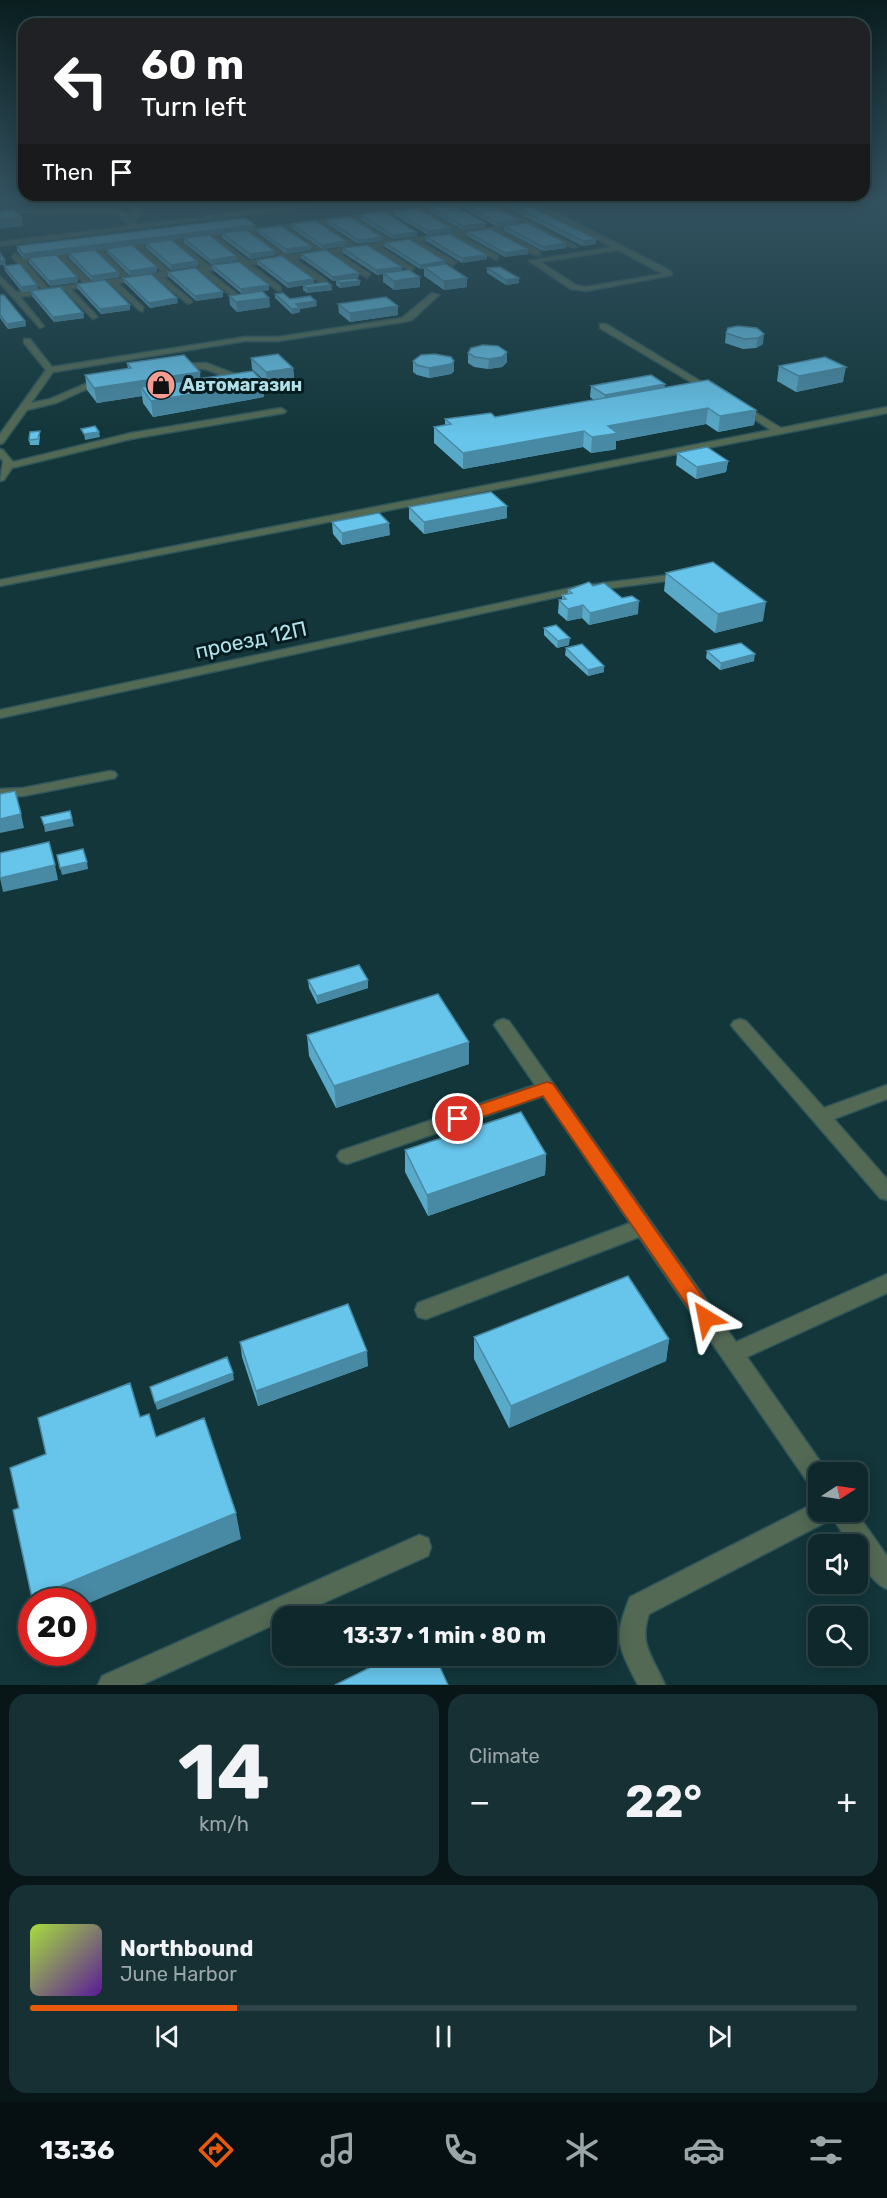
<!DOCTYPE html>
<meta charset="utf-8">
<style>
:root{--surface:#0e282c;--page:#173034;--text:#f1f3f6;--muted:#9ba6a9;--line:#2e4448;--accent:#ea580c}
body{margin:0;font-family:Rubik,sans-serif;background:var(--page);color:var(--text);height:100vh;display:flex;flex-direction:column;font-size:22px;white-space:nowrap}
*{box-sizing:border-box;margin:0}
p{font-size:20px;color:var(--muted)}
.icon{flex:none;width:33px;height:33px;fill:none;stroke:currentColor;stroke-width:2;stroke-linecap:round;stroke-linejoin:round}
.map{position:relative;height:1685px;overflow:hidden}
.details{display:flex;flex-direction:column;gap:9px;padding:9px;background:#081618;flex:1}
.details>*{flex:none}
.guide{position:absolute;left:18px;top:18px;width:852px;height:183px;border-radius:18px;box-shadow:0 3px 15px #0003,0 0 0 2px var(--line);background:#202124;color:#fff;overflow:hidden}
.needle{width:39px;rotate:78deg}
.fabs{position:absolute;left:808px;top:1462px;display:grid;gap:12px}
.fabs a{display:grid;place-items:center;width:60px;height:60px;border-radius:12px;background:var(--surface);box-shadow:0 3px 15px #0003,0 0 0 2px var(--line);font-size:30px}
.speed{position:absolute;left:18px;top:1588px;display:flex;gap:12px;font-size:30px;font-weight:700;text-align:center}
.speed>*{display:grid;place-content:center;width:78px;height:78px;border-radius:50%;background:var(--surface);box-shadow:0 3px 15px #0003,0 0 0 2px var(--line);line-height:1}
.speed .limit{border:9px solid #d22;background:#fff;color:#111}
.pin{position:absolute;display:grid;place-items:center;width:51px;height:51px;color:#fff;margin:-26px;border:3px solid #fff;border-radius:50%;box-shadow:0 2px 6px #0007}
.me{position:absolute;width:66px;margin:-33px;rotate:325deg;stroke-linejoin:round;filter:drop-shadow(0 0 4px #0008)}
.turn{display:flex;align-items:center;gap:21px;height:126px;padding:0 24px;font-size:27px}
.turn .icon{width:78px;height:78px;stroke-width:2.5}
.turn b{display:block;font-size:42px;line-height:51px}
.then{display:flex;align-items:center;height:57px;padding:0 24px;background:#0003;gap:12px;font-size:22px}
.big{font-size:45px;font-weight:700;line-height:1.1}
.details .card{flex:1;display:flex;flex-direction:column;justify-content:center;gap:9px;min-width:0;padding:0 21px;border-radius:18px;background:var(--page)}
.details .dial{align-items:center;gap:0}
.dial b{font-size:78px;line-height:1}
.song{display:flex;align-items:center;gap:18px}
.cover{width:72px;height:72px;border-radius:9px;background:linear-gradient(135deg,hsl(80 70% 55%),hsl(270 70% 35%))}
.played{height:6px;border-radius:3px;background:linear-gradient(90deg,var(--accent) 25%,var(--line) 25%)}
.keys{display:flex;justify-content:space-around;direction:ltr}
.heat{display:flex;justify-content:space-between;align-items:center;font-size:33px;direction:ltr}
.details .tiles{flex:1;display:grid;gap:9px;grid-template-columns:1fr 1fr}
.card:last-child{grid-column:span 2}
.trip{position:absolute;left:272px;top:1606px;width:345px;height:60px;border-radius:18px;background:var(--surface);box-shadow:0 3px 15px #0003,0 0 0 2px var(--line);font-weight:700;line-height:60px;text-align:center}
.menu{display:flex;height:96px;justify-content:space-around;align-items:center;background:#061012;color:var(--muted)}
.menu .icon{width:42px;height:42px}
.menu .on{color:var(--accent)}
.menu b{font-size:27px;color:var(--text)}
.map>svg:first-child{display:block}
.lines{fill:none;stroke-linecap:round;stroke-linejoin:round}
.minor-casing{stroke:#2e5559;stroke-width:3}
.minor{fill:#536954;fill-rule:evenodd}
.wall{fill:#59a9c9}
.shaded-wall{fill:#4889a4}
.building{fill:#67c4ea;stroke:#4889a4;stroke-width:1.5}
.route{fill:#ea580c;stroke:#983908;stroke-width:1.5}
.labels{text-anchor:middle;stroke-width:6;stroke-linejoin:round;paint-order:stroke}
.far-poi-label{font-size:18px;font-weight:bold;fill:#b0e1e8;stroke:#041c1f;text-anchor:start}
.street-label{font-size:21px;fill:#b0e1e8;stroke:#041c1f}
</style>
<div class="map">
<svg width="887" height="1685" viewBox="0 0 887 1685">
<rect width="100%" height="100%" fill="#12363a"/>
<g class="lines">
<!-- minor casing -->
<g class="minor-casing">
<path id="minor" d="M125 199H131L141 212 134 221 137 225 348 199H365L0 246V242L130 226 117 214 104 212 0 214V210L104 208 121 211 130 217 135 212Z
M189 199H200L192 201Z
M489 199H506L494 202 578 247 572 248 530 226 500 230 540 251V255H534L492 231 462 236 499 256 496 260 454 237 420 241 456 262 453 266 412 242 380 247 414 268 411 272 373 248 338 253 370 274 367 278 330 254 295 259 326 280 327 282 323 284 287 260 251 265 281 287V291H278L243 266 208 271 236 293 237 295 233 297 200 272 163 277 191 300 192 302 188 304 156 278 118 283 143 307V311H140L111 284 71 289 96 315 97 317 93 319 64 290 20 297 44 326 40 328 0 283V276L16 292 41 289 12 257 15 253 22 259ZM486 203 524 223 464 231 426 211ZM418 212 456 232 393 241 360 219ZM352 220 385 242 358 246 324 224ZM316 225 350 247 323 250 288 229ZM280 230 315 251 286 255 255 233ZM247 234 279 256 248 261 219 238ZM212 238 240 262 209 266 181 242ZM174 243 201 267 170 271 143 247ZM135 248 162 272 129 277 104 252ZM96 253 122 278 91 282 66 257ZM59 258 83 283 48 288 26 262Z
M521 199H529L671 271 672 275 586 291 571 289 529 261 612 247ZM618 250 663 274 586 287 576 285 540 262Z
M432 293 439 295 412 320 403 322 278 341H245L53 372 31 403 50 399 102 377 109 379 56 403 27 410 3 443 0 444V434L46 370 24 343V339H30L52 367 245 337H278L402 318Z
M600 324H606L718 392 711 394 600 328Z
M206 363 251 380 252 382C243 388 220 374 208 370 197 366 182 374 172 367L176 364Z
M738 402 781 428 887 407V413L0 586V580L771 430 735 407V403Z
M281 408 286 411 284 413 131 439 12 468 4 480 0 481 3 461 0 458V449L3 450 13 462 131 433Z
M685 573 689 574V578L580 592 0 718V710L580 586Z
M110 771 115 772 117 775 115 778 23 796 0 797V789L23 788Z
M503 1019 509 1021 736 1342 887 1274V1293L747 1357 827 1471 828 1473H819V1490L811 1487 639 1237 426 1319 418 1317 415 1310 418 1303 630 1223 543 1096 347 1164 340 1161 337 1156 340 1151 535 1085 494 1025 497 1021Z
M740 1019 746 1021 824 1108 887 1085V1099L834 1119 887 1179V1200L880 1198 734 1029 731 1025 734 1021Z
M819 1501V1512H856L887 1556V1589C872 1583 858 1561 858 1545H850L832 1517 830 1520 649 1614C638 1645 654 1658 665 1685H638C618 1646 613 1639 630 1597Z
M419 1535 428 1538 431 1547 428 1556 292 1617H282V1621L141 1685H98L102 1676Z"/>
</g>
<!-- minor -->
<use href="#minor" class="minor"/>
</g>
<!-- wall -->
<path class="wall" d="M497 199H515L596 239V244L582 246 497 202Z
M460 203 518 219V223L496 226 460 207Z
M429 207 486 227 463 230 429 211Z
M395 211 451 232 428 235 395 216Z
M361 215 417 232V236L393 239 361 220Z
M327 220 382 241 358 244 327 224Z
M292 224 346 241V246L322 249 292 229Z
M255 225V229L247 230 275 255 250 259 222 238V234L209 235 236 256 237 261 211 264 184 243V238L172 240 197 261 198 266 171 270 146 248V243L95 250 118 272 119 277 92 281 69 258V253L56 255 77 277 78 282 50 286 29 263V258L24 259 17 251V246Z
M504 226 566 248 543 251 504 231Z
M257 229 311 246V250L286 254 258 233Z
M467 232 528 249V254L505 257 467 236Z
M426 237 487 255V259L462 263 426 241Z
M385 243 445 264 467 278V287L444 290 424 276V269H420L385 247Z
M343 248 402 271 420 287 394 290 383 282V274L377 275 343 253Z
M106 249 157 272 130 276 107 253Z
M301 254 359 277 356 278 360 281V285L340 288 336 285V281H333L301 258Z
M257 260 314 283 331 285 332 290 307 293 303 290V285L288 288 257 264Z
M212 265 269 285V290L262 291 269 298 270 307 237 312 230 305 229 296 242 294 213 270Z
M4 266 37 285 38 290 22 292 5 271Z
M487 268 519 283 506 285 487 273Z
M168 272 223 292V297L196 301 168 276Z
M123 278 178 303 150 308 124 282Z
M77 284 130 310 101 314 77 288Z
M31 291 83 313 84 318 54 322 32 296Z
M275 294 290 299 317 306 300 309V312L292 314 275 298Z
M0 295 25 321 26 326 8 329 0 318Z
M338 304 398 315 350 322 339 313Z
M757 328 763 344 756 348 743 349 725 343 726 333Z
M468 353 507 362 502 367 488 369 474 367 468 363Z
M251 358 293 368 294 378 267 383 252 369Z
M413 361 454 371 451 374 429 378 417 375 413 372Z
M127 363 200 378 264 397 153 417 143 403 142 396 97 403 87 390 85 375 128 369Z
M779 366 843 382 796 392 777 381Z
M591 386 665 387 756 410 754 425 718 432 706 424 616 441V449L612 450 591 453 583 447 463 469 434 443V427L445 425V419L495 417 594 400 590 397Z
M40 436 39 445H30L29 440Z
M677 453 728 461 726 472 696 479 676 465Z
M507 506V518L424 534 409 519V507Z
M332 522 390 535 342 545 333 534Z
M666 573 763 621 715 633 664 591Z
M593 586 638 614 589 625 582 618 567 621 558 613 559 600 562 599V595L568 594V590Z
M544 628 569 645 557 648 544 635Z
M566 648 604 672 588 676 565 655Z
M707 651 754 661 720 670 706 658Z
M308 980H368V988L317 1004 309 988Z
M307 1035 469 1064 336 1108 309 1056Z
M405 1150 546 1154 545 1175 428 1216 405 1172Z
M474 1337 669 1339 666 1361 509 1428 474 1359Z
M240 1342 368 1366 258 1406 242 1357Z"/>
<!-- shaded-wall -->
<path class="shaded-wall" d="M79 199H107L108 200 79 203Z
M22 217 23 226 0 229V220Z
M518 219V223L496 226V222Z
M486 223V227L463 230V226Z
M255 225V229L24 259 23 254Z
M451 228V232L428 235V231Z
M417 232V236L393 239V235Z
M382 237V241L358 244V240Z
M596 239V244L582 246 583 241Z
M346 241V246L322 249V245Z
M566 243V248L543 251V247Z
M311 246V250L286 254V249Z
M528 249V254L505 257V253Z
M275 251V255L250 259V254Z
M487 255V259L462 263V258Z
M236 256 237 261 211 264 210 260Z
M5 260 6 265H0V261Z
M197 261 198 266 171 270V265Z
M445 261V265L424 267V269H420V265Z
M157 267V272L130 276V271Z
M402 267V271L377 275 376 270Z
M118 272 119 277 92 281 91 276Z
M359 273V277L333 281V277Z
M77 277 78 282 50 286 49 281Z
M420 277V287L394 290V281Z
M467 278V287L444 290V281Z
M519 278V283L506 285V280Z
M314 279V284L288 288 287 283Z
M360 281V285L340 288V283Z
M37 285 38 290 22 292 21 287Z
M269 285V290L242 294 241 289Z
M331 285 332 290 307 293V288Z
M223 292V297L196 301 195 296Z
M177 298 178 303 150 308 149 303Z
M269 298 270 307 237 312 236 302Z
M316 301 317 306 300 309V312L292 314V309L296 304Z
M130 305V310L101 314 100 309Z
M398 306V315L350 322V313Z
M83 313 84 318 54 322 53 317Z
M25 321 26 326 8 329 7 324Z
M764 334 763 344 756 348 758 338Z
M507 352V362L502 367 488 369 489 359Z
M454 361V371L451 374 429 378V368Z
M846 367 843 382 796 392 799 376Z
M293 368 294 378 267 383 266 372Z
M200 372 201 387H141L142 396 97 403 94 388Z
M263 382 264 397 153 417 151 401Z
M665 384 664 395 604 406 605 395Z
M708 408 706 424 616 441V449L591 453 592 437 608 426Z
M756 410 754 425 718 432 720 416Z
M584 431 583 447 463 469V453Z
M99 432 100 437 85 440 84 434Z
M728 461 726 472 696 479 697 467Z
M507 506V518L424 534V522Z
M389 523 390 535 342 545V533Z
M639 601 638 614 589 625 590 613Z
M766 602 763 621 715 633 718 614Z
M583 605 582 618 567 621 568 609Z
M570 638 569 645 557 648 558 641Z
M755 654 754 661 720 670 721 663Z
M604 666V672L588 676V670Z
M21 814 24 828 0 833V819Z
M72 819 74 826 45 832 44 825Z
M87 862 88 869 62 875 60 868Z
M55 865 58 880 3 892 0 878Z
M368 980V988L317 1004V996Z
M469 1042V1064L336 1108 334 1086Z
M546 1154 545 1175 428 1216 427 1195Z
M669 1339 666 1361 509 1428 511 1406Z
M367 1351 368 1366 258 1406 256 1391Z
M233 1373 234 1380 157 1410 155 1403Z
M236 1513 241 1539 82 1606V1602H34L32 1598Z"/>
<!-- building -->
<path class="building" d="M499 199H515L596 239 583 241Z
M482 200 518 219 496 222 460 203Z
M451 204 486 223 463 226 429 207Z
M417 208 451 228 428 231 395 211Z
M13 209 22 217 0 220V211Z
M384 212 417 232 393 235 361 215Z
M350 217 382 237 358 240 327 220Z
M245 218 255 225 23 254 17 246Z
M316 221 346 241 322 245 292 224Z
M527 223 566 243 543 247 504 226Z
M281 226 311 246 286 249 257 229Z
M490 229 528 249 505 253 467 232Z
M246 230 275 251 250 254 222 233Z
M450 234 487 255 462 258 426 237Z
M209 235 236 256 210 260 184 238Z
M409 239 445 261 420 265 385 243Z
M171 240 197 261 171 265 146 243Z
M132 245 157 267 130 271 106 249Z
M367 245 402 267 376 270 343 248Z
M95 250 118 272 91 276 69 253Z
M326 250 359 273 333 277 301 254Z
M0 253 5 260 0 261Z
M56 255 77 277 49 281 29 258Z
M282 256 314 279 287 283 257 260Z
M239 262 269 285 241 289 212 265Z
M20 264 37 285 21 287 4 266Z
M446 264 467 278 444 281 424 267Z
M500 267 519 278 506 280 487 268Z
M195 268 223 292 195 296 168 272Z
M409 270 420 277 394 281 383 273Z
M151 274 177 298 149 303 123 278Z
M356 278 360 281 340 283 336 280Z
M105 280 130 305 100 309 77 284Z
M327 282 331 285 307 288 303 285Z
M60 287 83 313 53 317 31 291Z
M262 291 269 298 236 302 229 296Z
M283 293 290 299 310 296 316 301 296 304 300 308 292 309 275 294Z
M0 295H4L25 321 7 324 0 315Z
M386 297 398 306 350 313 338 304Z
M738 326 757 328 764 334 758 338 744 339 726 333 728 328Z
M483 345 498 346 507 352 502 357 489 359 475 357 468 353 471 348Z
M278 354 293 368 266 372 251 358Z
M435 354 451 357 454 361 451 364 429 368 417 365 413 361 421 355Z
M184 355 200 372 94 388 85 375 131 368 127 363Z
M825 357 846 367 799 376 779 366Z
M253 371 263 382 151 401 141 387Z
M651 375 665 384 605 395 591 386Z
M708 380 756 410 720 416 708 408 608 426 617 433 613 434 592 437 584 431 463 453 434 427 451 424 445 419 491 413 495 417Z
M95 426 99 432 84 434 81 429Z
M40 431 38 439 29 440 30 432Z
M707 447 728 461 697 467 677 453Z
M491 492 507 506 424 522 409 507Z
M379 513 389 523 342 533 332 522Z
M713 562 766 602 718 614 666 573Z
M589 582 593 586 604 583 622 598 632 596 639 601 590 613 583 605 568 609 559 600 566 599 562 595 572 593 568 590Z
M556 625 570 638 558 641 544 628Z
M741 643 755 654 721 663 707 651Z
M582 644 604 666 588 670 566 648Z
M15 791 21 814 0 819V794Z
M70 811 72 819 44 825 41 817Z
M49 842 55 865 0 878V853Z
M83 849 87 862 60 868 57 855Z
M359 965 368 980 317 996 308 980Z
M438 994 469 1042 334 1086 307 1035Z
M521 1112 546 1154 427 1195 405 1150Z
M628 1276 669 1339 511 1406 474 1337Z
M348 1304 367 1351 256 1391 240 1342Z
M227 1357 233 1373 155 1403 150 1387Z
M130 1383 140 1417 149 1414 156 1437 204 1418 236 1513 32 1598 13 1510 19 1508 10 1468 46 1454 38 1418Z
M393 1656H435L448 1685H335Z"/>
<!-- sky -->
<linearGradient id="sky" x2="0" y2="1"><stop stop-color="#0a1e20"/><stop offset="0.46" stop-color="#335260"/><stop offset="1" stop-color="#335260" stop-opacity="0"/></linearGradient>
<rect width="887" height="435" fill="url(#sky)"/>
<!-- route -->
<path class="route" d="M547 1082 553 1084 713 1312 716 1318 713 1324 706 1326 700 1324 543 1096 458 1125 452 1123 450 1119 452 1114Z"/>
<!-- icons -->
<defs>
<g id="shop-disc" transform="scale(1.5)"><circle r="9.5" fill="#f59c92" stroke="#041c1f"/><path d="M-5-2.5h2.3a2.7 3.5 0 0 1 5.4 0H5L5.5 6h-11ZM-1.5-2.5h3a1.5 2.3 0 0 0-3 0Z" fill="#111"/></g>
</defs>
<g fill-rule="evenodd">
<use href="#shop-disc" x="161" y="385"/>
</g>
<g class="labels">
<!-- far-poi labels -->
<g class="far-poi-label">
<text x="182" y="391">Автомагазин</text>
</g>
<!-- street labels -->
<g class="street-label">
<text transform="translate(251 640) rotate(-12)" y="7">проезд 12П</text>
</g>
</g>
</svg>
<div class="fabs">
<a><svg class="needle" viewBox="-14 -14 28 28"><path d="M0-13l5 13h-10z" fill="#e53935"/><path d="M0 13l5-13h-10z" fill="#9ba6a9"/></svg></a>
<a><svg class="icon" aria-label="sound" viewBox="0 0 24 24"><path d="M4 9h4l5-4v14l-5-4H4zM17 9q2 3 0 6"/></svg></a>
<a><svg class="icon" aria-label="search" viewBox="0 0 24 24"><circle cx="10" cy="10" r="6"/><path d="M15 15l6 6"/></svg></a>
</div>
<div class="speed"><div class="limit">20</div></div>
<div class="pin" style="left:458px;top:1119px;background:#d93025"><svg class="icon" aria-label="arrive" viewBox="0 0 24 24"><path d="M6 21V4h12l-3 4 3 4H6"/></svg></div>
<svg class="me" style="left:706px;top:1318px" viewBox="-20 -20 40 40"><path d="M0-17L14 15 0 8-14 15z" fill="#ea580c" stroke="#fff" stroke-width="4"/></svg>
<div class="trip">13:37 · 1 min · 80 m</div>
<div class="guide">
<div class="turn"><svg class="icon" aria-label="left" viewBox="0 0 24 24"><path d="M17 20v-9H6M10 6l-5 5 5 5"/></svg><div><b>60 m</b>Turn left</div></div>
<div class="then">Then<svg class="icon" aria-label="arrive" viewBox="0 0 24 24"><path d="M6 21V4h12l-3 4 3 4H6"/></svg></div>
</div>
</div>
<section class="details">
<div class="tiles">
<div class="card dial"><b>14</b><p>km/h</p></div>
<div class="card"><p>Climate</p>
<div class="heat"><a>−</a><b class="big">22°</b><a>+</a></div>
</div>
<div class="card">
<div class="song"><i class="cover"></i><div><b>Northbound</b><p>June Harbor</p></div></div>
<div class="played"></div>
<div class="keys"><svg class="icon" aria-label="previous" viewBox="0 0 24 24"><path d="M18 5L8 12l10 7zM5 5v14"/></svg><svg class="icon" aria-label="pause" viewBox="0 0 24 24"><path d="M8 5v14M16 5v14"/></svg><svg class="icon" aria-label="next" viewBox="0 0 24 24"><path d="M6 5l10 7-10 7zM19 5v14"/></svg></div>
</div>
</div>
</section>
<nav class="menu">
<b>13:36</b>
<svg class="icon on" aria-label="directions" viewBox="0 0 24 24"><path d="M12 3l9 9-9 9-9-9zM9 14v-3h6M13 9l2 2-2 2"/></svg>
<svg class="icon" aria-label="music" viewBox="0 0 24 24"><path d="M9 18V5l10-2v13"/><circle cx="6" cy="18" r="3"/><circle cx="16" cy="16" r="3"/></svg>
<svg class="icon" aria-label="phone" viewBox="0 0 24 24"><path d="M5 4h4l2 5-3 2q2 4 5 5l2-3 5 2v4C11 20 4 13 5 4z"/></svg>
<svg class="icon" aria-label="climate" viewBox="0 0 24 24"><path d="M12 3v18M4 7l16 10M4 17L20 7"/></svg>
<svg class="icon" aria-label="car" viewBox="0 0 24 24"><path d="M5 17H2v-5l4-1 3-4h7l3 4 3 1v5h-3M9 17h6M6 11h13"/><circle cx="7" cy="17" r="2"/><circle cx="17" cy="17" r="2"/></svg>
<svg class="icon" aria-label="filters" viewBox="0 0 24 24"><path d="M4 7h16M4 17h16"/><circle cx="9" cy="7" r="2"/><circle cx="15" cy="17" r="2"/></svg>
</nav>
